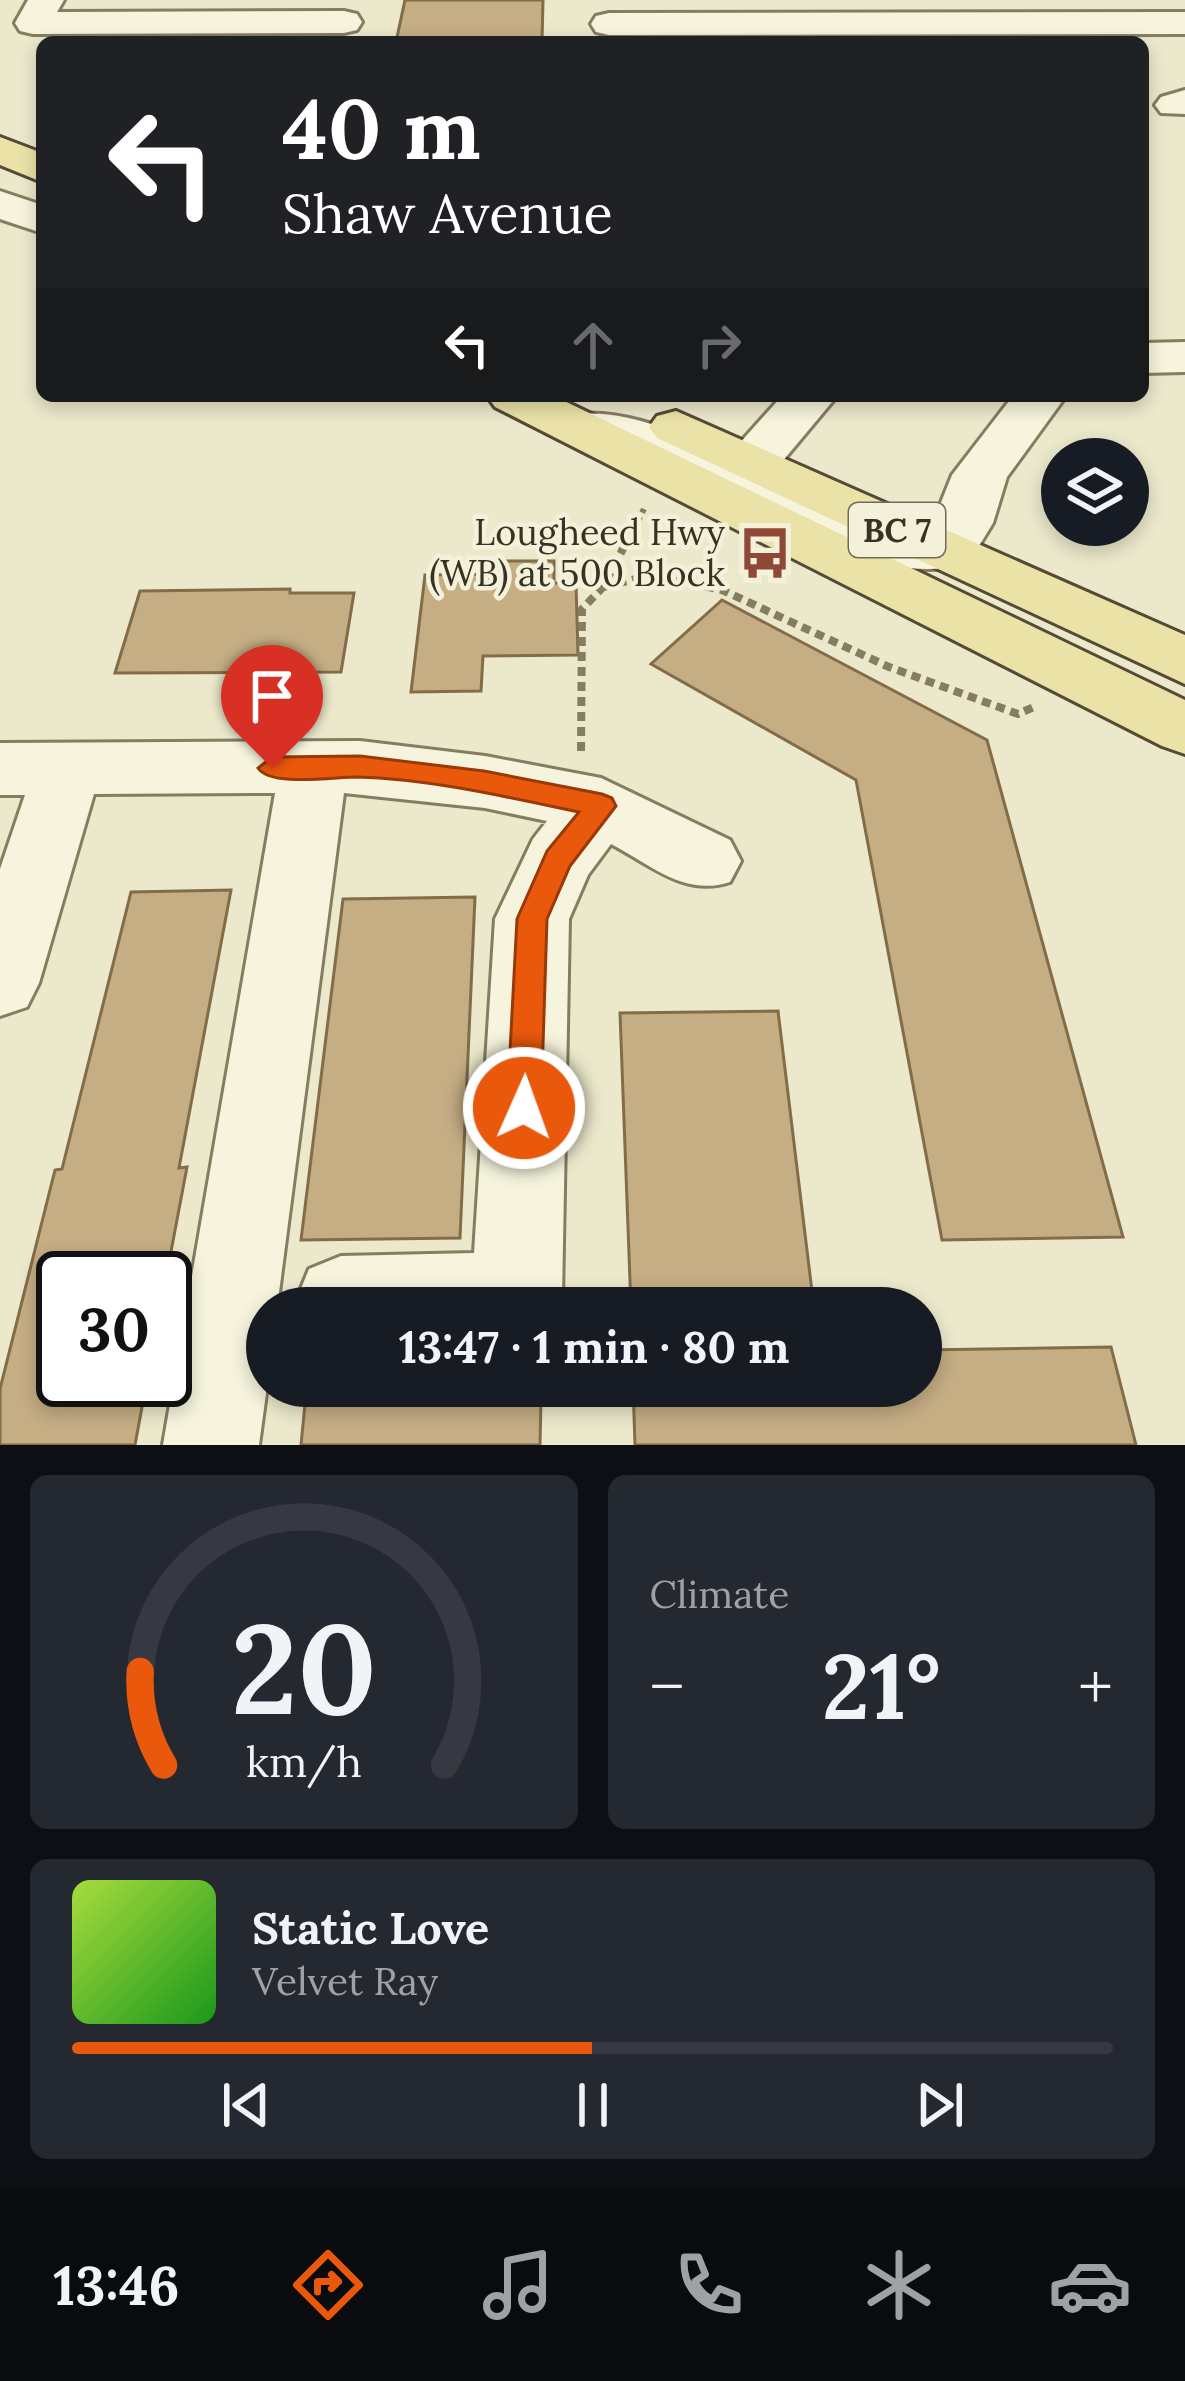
<!DOCTYPE html>
<meta charset="utf-8">
<style>
:root{--surface:#171b24;--page:#242831;--text:#f1f3f6;--muted:#9ea1a6;--line:#363941;--accent:#ea580c}
body{margin:0;font-family:Lora,serif;background:var(--page);color:var(--text);height:100vh;display:flex;flex-direction:column;font-size:45px;white-space:nowrap}
*{box-sizing:border-box;margin:0}
p{font-size:39px;color:var(--muted)}
.icon{flex:none;width:66px;height:66px;fill:none;stroke:currentColor;stroke-width:2;stroke-linecap:round;stroke-linejoin:round}
.map{position:relative;height:1445px;overflow:hidden}
.drawer{display:flex;flex-direction:column;gap:30px;padding:30px;background:#0d0f14;flex:1}
.drawer>*{flex:none}
.banner{position:absolute;left:36px;top:36px;width:1113px;height:366px;border-radius:18px;box-shadow:0 6px 18px #0003;background:#202124;color:#fff;overflow:hidden}
.tools{position:absolute;left:1041px;top:438px;display:grid;gap:24px}
.tools a{display:grid;place-items:center;width:108px;height:108px;border-radius:50%;background:var(--surface);box-shadow:0 6px 18px #0003;font-size:60px}
.speed{position:absolute;left:36px;top:1251px;display:flex;gap:24px;font-size:60px;font-weight:700;text-align:center}
.speed>*{display:grid;place-content:center;width:156px;height:156px;border-radius:50%;background:var(--surface);box-shadow:0 6px 18px #0003;line-height:1}
.speed .limit{border:6px solid #111;border-radius:18px;background:#fff;color:#111}
.pin{position:absolute;display:grid;place-items:center;width:102px;height:102px;color:#fff;margin:-123px -51px;border-radius:50% 50% 50% 0;rotate:-45deg;box-shadow:0 0 12px #0007}
.pin .icon{rotate:45deg}
.me{position:absolute;width:132px;margin:-66px;rotate:2deg;stroke-linejoin:round;filter:drop-shadow(0 0 9px #0008)}
.turn{display:flex;align-items:center;gap:42px;height:252px;padding:0 48px;font-size:54px}
.turn .icon{width:156px;height:156px;stroke-width:2.5}
.turn b{display:block;font-size:84px;line-height:102px}
.lanes{display:flex;align-items:center;height:114px;padding:0 48px;background:#0003;justify-content:center;gap:60px;direction:ltr}
.lanes .off{opacity:.35}
.big{font-size:90px;font-weight:800;line-height:1.1}
.drawer .tile{flex:1;display:flex;flex-direction:column;justify-content:center;gap:18px;min-width:0;padding:0 42px;border-radius:18px;background:var(--page)}
.drawer .dial{align-items:center;gap:0}
.dial svg{height:312px;overflow:visible;fill:none;stroke:var(--line);stroke-width:7;stroke-linecap:round;text-anchor:middle}
.dial text{fill:var(--text);stroke:none}
.song{display:flex;align-items:center;gap:36px}
.cover{width:144px;height:144px;border-radius:18px;background:linear-gradient(135deg,hsl(80 70% 55%),hsl(120 70% 35%))}
.played{height:12px;border-radius:6px;background:linear-gradient(90deg,var(--accent) 50%,var(--line) 50%)}
.keys{display:flex;justify-content:space-around;direction:ltr}
.heat{display:flex;justify-content:space-between;align-items:center;font-size:66px;direction:ltr}
.drawer .tiles{flex:1;display:grid;gap:30px;grid-template-columns:1fr 1fr}
.tile:last-child{grid-column:span 2}
.trip{position:absolute;left:246px;top:1287px;width:696px;height:120px;border-radius:60px;background:var(--surface);box-shadow:0 6px 18px #0003;font-weight:800;line-height:120px;text-align:center}
.tabs{display:flex;height:192px;justify-content:space-around;align-items:center;background:#090b0e;color:var(--muted)}
.tabs .icon{width:84px;height:84px}
.tabs .active{color:var(--accent)}
.tabs b{font-size:54px;color:var(--text)}
.map>svg:first-child{display:block}
.building{fill:#c5ad84;stroke:#836c48;stroke-width:3}
.lines{fill:none;stroke-linecap:round;stroke-linejoin:round}
.minor-casing{stroke:#867c60;stroke-width:6}
.major-casing{stroke:#554a34;stroke-width:6}
.path-far1{stroke:#867c60;stroke-width:6;stroke-dasharray:8 4.5;stroke-linecap:butt}
.path{stroke:#867c60;stroke-width:8;stroke-dasharray:9 6;stroke-linecap:butt}
.minor{fill:#f6f4dd;fill-rule:evenodd}
.major{fill:#eae2a7;fill-rule:evenodd}
.route{fill:#ea580c;stroke:#983908;stroke-width:3}
.labels{text-anchor:middle;stroke-width:9;stroke-linejoin:round;paint-order:stroke}
.shield{fill:#f3f1da;stroke:#706b59;stroke-width:3}
.shield-label{font-size:33px;font-weight:bold;fill:#383222}
.poi-label{font-size:36px;fill:#383222;stroke:#f3f1da;text-anchor:end}
</style>
<div class="map">
<svg width="1185" height="1445" viewBox="0 0 1185 1445">
<rect width="100%" height="100%" fill="#ebe8cb"/>
<!-- building -->
<path class="building" d="M405 0H543L542 42H396Z
M501 561H554V583H576L578 655 483 656 481 691 411 692 425 575 500 574Z
M290 589V593H354L341 672 115 673 140 591Z
M722 600 987 740 1123 1237 942 1240 856 780 651 664Z
M231 890 179 1168 187 1167 166 1278H63V1380H147L135 1445H0V1389L55 1170 62 1169 131 892Z
M475 897 460 1238 301 1240 343 899Z
M778 1011 814 1308H631L620 1013Z
M1111 1347 1136 1445H635L633 1386H921V1350Z
M541 1400 540 1445H301L305 1404Z"/>
<g class="lines">
<!-- minor casing -->
<g class="minor-casing">
<path id="minor" d="M28 0H64L57 12 344 11 357 14 362 22 357 30 344 33 33 34 20 31 15 23Z
M1185 12V34L609 35 596 32 591 24 596 16 609 13Z
M1185 90V114L1161 113 1155 105 1161 97Z
M0 191 42 205V233L0 219Z
M1185 342V372L1143 373V343Z
M782 396H837L771 475C823 498 873 528 930 530L952 475 1013 396H1066L1007 477 993 523 968 564C863 592 735 496 641 457 617 446 586 446 560 439L552 428 560 417C616 403 679 433 729 455Z
M360 741 485 756 601 778 730 840 741 861 730 882C685 897 651 865 611 844L588 875 569 919 562 1298 558 1308H299L296 1301 309 1269 341 1256 474 1253 495 919 533 839 547 821 485 808 344 793 277 1308H267V1386L259 1445H163L275 793 94 794 39 983 27 1007 0 1016V869L25 795H0V743Z"/>
</g>
<!-- major casing -->
<g class="major-casing">
<path id="major" d="M0 137 42 153V182L0 165Z
M487 396H554L1185 700V754L1162 746 495 407Z
M676 411 1185 635V684L657 438 649 427 657 416Z"/>
</g>
<!-- path-far1 -->
<path class="path-far1" d="M625 546 644 509"/>
<!-- path -->
<path class="path" d="M603 587 652 575 722 590 889 667 1018 714 1036 706
M581 751 582 609 603 587 626 543"/>
<!-- minor -->
<use href="#minor" class="minor"/>
<!-- major -->
<use href="#major" class="major"/>
</g>
<!-- route -->
<path class="route" d="M360 756 484 771 602 794 612 798 616 806 570 866 547 919 541 1108 536 1119 524 1124 512 1119 507 1108 517 919 547 851 579 812C507 797 431 779 357 777 334 777 270 787 258 768L272 757Z"/>
<!-- icons -->
<defs>
<g id="bus-bare" transform="scale(4.14)"><path d="M-5-6H5V4H4V6H2V4H-2V6H-4V4H-5ZM-3.5-4V0h7V-4ZM-3.5 1.2v1.5H-2V1.2ZM2 1.2v1.5H3.5V1.2Z" fill="#904836" stroke="#f3f1da" stroke-width="2.5" paint-order="stroke"/></g>
</defs>
<g fill-rule="evenodd">
<use href="#bus-bare" x="765" y="553"/>
</g>
<g class="labels">
<!-- shield labels -->
<rect class="shield" x="849" y="503" width="96" height="54" rx="9"/>
<g class="shield-label">
<text x="897" y="542">BC 7</text>
</g>
<!-- poi labels -->
<g class="poi-label">
<text x="725" y="545">Lougheed Hwy<tspan x="725" dy="41">(WB) at 500 Block</tspan></text>
</g>
</g>
</svg>
<div class="tools">
<a><svg class="icon" aria-label="layers" viewBox="0 0 24 24"><path d="M12 4l9 5-9 5-9-5zM3 14l9 5 9-5"/></svg></a>
</div>
<div class="speed"><div class="limit">30</div></div>
<div class="pin" style="left:272px;top:768px;background:#d93025"><svg class="icon" aria-label="arrive" viewBox="0 0 24 24"><path d="M6 21V4h12l-3 4 3 4H6"/></svg></div>
<svg class="me" style="left:524px;top:1108px" viewBox="-20 -20 40 40"><circle r="17" fill="#ea580c" stroke="#fff" stroke-width="3"/><path d="M0-11L8 9 0 5-8 9z" fill="#fff"/></svg>
<div class="trip">13:47 · 1 min · 80 m</div>
<div class="banner">
<div class="turn"><svg class="icon" aria-label="left" viewBox="0 0 24 24"><path d="M17 20v-9H6M10 6l-5 5 5 5"/></svg><div><b>40 m</b>Shaw Avenue</div></div>
<div class="lanes"><svg class="icon" aria-label="left" viewBox="0 0 24 24"><path d="M17 20v-9H6M10 6l-5 5 5 5"/></svg><svg class="icon off" aria-label="ahead" viewBox="0 0 24 24"><path d="M12 20V5M6 11l6-6 6 6"/></svg><svg class="icon off" aria-label="right" viewBox="0 0 24 24"><path d="M7 20v-9h11M14 6l5 5-5 5"/></svg></div>
</div>
</div>
<section class="drawer">
<div class="tiles">
<div class="tile dial"><svg viewBox="0 0 100 80">
<path d="M14 69A42 42 0 1 1 86 69"/>
<path d="M14 69A42 42 0 0 1 8 45" stroke="#ea580c"/>
<text x="50" y="56" font-size="32" font-weight="700">20</text>
<text x="50" y="72" font-size="11">km/h</text>
</svg></div>
<div class="tile"><p>Climate</p>
<div class="heat"><a>−</a><b class="big">21°</b><a>+</a></div>
</div>
<div class="tile">
<div class="song"><i class="cover"></i><div><b>Static Love</b><p>Velvet Ray</p></div></div>
<div class="played"></div>
<div class="keys"><svg class="icon" aria-label="previous" viewBox="0 0 24 24"><path d="M18 5L8 12l10 7zM5 5v14"/></svg><svg class="icon" aria-label="pause" viewBox="0 0 24 24"><path d="M8 5v14M16 5v14"/></svg><svg class="icon" aria-label="next" viewBox="0 0 24 24"><path d="M6 5l10 7-10 7zM19 5v14"/></svg></div>
</div>
</div>
</section>
<nav class="tabs">
<b>13:46</b>
<svg class="icon active" aria-label="directions" viewBox="0 0 24 24"><path d="M12 3l9 9-9 9-9-9zM9 14v-3h6M13 9l2 2-2 2"/></svg>
<svg class="icon" aria-label="music" viewBox="0 0 24 24"><path d="M9 18V5l10-2v13"/><circle cx="6" cy="18" r="3"/><circle cx="16" cy="16" r="3"/></svg>
<svg class="icon" aria-label="phone" viewBox="0 0 24 24"><path d="M5 4h4l2 5-3 2q2 4 5 5l2-3 5 2v4C11 20 4 13 5 4z"/></svg>
<svg class="icon" aria-label="climate" viewBox="0 0 24 24"><path d="M12 3v18M4 7l16 10M4 17L20 7"/></svg>
<svg class="icon" aria-label="car" viewBox="0 0 24 24"><path d="M5 17H2v-5l4-1 3-4h7l3 4 3 1v5h-3M9 17h6M6 11h13"/><circle cx="7" cy="17" r="2"/><circle cx="17" cy="17" r="2"/></svg>
</nav>
